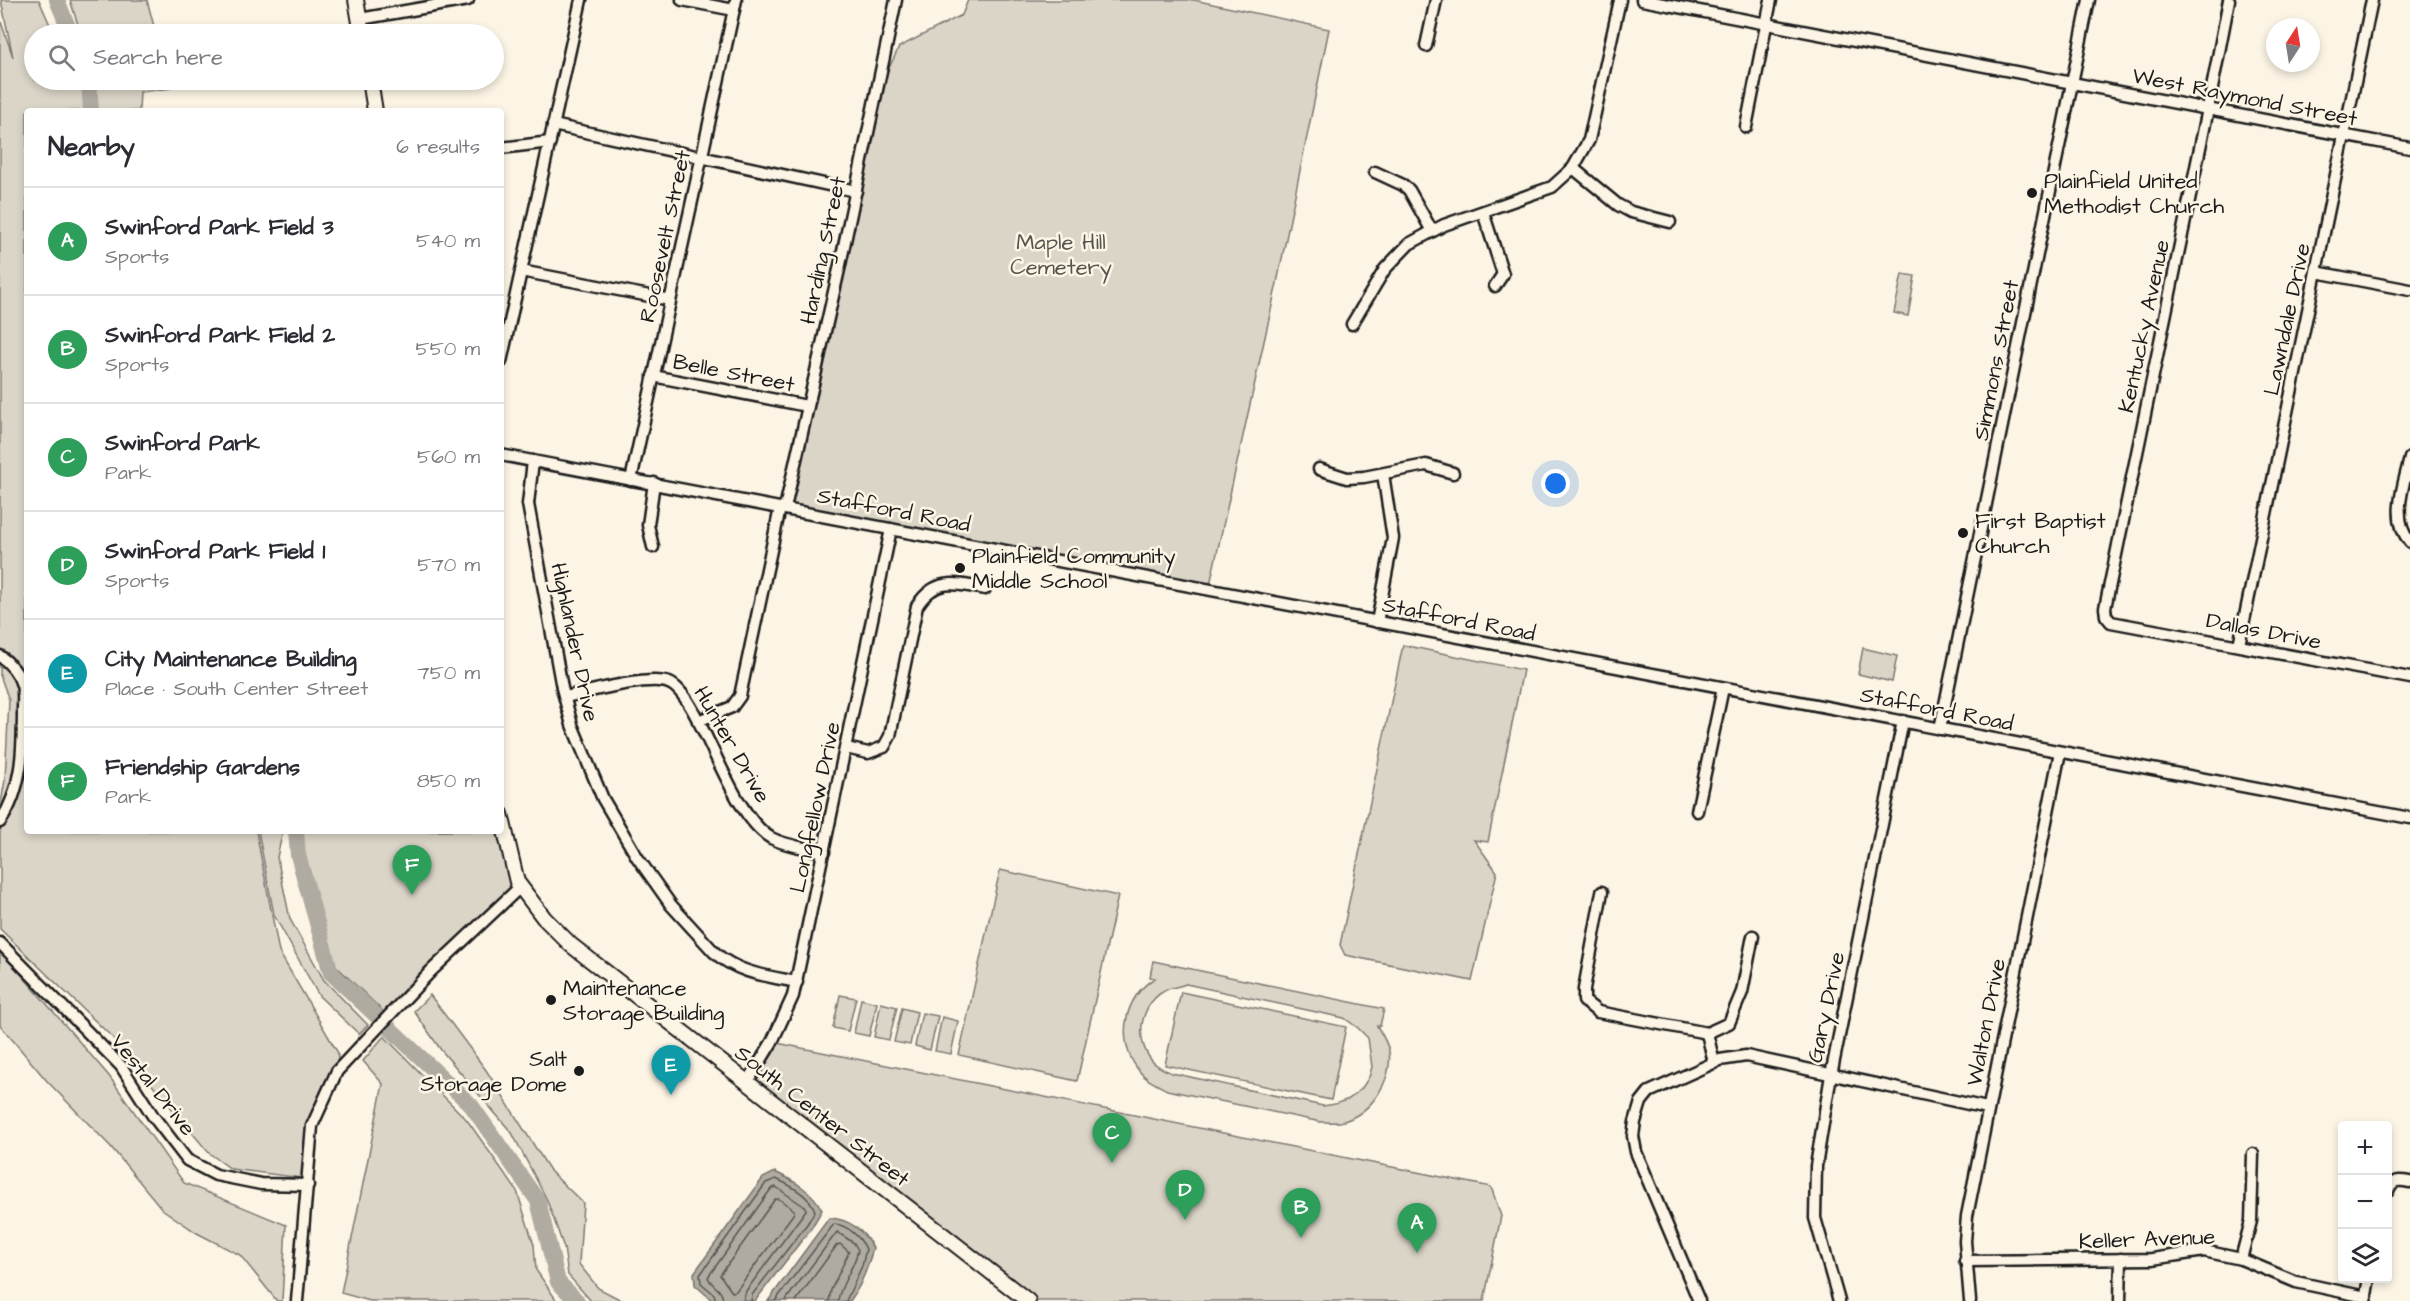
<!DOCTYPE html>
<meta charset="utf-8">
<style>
body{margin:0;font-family:"Architects Daughter",sans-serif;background:#f2f2f3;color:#2b2b33}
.controls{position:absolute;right:18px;bottom:18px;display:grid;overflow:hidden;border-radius:6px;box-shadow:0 3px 9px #0003}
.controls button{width:54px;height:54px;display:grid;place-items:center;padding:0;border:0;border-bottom:2px solid #e1e1e2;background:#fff;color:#2b2b33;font:30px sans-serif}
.compass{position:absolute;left:2266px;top:18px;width:54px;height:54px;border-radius:50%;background:#fff;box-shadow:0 3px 9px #0003;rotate:12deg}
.you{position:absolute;left:1556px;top:484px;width:21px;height:21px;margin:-15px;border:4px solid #fff;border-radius:50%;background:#1a73e8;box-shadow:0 0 0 9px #1a73e833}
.badge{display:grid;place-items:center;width:39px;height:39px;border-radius:50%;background:#db2777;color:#fff;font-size:20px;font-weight:700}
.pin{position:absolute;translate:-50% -50px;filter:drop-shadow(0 2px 3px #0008)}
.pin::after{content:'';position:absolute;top:32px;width:21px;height:18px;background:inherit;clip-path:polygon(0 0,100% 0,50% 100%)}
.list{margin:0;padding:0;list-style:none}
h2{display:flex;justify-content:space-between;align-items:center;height:78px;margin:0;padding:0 24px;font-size:26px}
h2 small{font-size:20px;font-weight:400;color:#7c7c81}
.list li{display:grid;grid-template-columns:39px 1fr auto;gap:18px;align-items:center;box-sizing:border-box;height:108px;padding:0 24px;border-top:2px solid #e1e1e2}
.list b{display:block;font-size:22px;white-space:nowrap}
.list p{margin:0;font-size:20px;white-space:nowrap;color:#7c7c81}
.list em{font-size:20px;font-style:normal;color:#7c7c81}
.icon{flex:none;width:33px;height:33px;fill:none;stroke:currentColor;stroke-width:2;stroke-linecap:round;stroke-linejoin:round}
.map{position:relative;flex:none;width:2410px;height:1301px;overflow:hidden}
.search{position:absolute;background:#fff;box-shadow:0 3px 9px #0003;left:24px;top:24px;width:480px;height:66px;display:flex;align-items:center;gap:15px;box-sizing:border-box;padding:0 21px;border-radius:33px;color:#7c7c81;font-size:22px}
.panel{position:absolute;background:#fff;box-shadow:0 3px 9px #0003;left:24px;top:108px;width:480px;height:726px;border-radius:6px}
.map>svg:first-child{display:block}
.green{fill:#dbd5c8;stroke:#7c7872;stroke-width:1.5;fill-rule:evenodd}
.water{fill:#b0aba1;stroke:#75726c;stroke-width:1.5}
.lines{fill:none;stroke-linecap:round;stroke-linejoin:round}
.shore{stroke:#575551;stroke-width:1.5}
.river{stroke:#b0aba1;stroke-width:16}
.minor-casing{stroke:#1c1c1c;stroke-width:15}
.major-casing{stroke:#1c1c1c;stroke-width:18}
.minor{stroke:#fcf5e5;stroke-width:10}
.major{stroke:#fcf5e5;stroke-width:14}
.poi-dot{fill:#1c1c1c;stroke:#fcf5e5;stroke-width:2}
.labels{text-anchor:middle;stroke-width:5;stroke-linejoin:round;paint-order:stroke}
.street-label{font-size:22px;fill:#1c1c1c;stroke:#fcf5e5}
.poi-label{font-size:22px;fill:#1c1c1c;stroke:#fcf5e5;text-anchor:start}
.park-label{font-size:22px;fill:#555450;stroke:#fcf5e5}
</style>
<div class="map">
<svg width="2410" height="1301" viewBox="0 0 2410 1301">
<rect width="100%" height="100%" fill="#fcf5e5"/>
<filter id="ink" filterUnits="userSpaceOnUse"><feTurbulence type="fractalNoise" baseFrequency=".0167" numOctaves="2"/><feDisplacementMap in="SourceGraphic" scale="12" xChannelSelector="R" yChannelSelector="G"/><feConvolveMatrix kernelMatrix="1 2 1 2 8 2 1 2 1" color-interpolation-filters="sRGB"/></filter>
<g filter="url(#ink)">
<!-- green -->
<g class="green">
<polygon points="1,0 39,0 54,34 34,34 34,80 169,80 171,88 140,92 139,111 27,111 27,831 256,831 279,952 338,1053 337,1071 312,1126 302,1178 231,1169 209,1153 113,1038 0,929 0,808 5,780 9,700 0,675 0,19 13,57"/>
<polygon points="70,0 147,0 156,34 81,34"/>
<polygon points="968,0 1194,0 1329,29 1277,283 1209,589 785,508 873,102 899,47 962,15"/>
<polygon points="1902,274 1915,276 1908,316 1894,313"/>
<polygon points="1403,645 1523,670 1488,842 1474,840 1497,872 1472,981 1345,955 1340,945"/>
<polygon points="1863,648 1897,656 1892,682 1858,674"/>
<polygon points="501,783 520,887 389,1017 334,964 298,855 296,831 501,831"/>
<polygon points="258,831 283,831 277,857 290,919 324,980 368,1025 359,1034 319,996 274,915"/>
<polygon points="1000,870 1118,896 1077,1081 959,1055"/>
<polygon points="0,950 109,1076 184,1183 286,1225 282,1301 277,1301 240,1255 197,1233 162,1209 111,1147 47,1081 0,1025"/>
<path d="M1153 961 1384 1009 1380 1026H1377C1382 1034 1387 1042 1389 1051 1393 1080 1372 1112 1344 1121 1337 1123 1328 1122 1321 1122L1167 1090C1156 1084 1144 1079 1137 1068 1116 1040 1124 996 1155 978L1150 977ZM1186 984 1344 1018 1358 1028 1368 1038 1372 1067 1369 1077 1362 1088 1349 1099 1335 1104 1323 1106 1172 1073C1165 1070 1157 1067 1152 1061 1133 1038 1141 1001 1168 989 1174 987 1181 986 1186 984Z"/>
<polygon points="1181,992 1346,1027 1331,1100 1165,1065"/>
<polygon points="430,995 486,1070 551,1172 583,1203 579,1264 598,1288 623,1301 591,1301 568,1275 564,1248 547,1200 512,1133 441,1050 414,1011"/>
<polygon points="840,995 856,998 848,1031 833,1028"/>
<polygon points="861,999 877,1003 869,1036 854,1033"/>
<polygon points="881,1003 897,1007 889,1040 874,1037"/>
<polygon points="902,1008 917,1012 910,1045 894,1042"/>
<polygon points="922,1013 938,1016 930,1050 915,1046"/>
<polygon points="942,1017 958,1021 951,1054 935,1051"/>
<polygon points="384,1036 467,1120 517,1191 534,1245 536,1270 557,1301 370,1301 341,1293 383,1084 363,1061"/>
<polygon points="772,1042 1491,1187 1501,1216 1484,1301 1027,1301 747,1083"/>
</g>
<!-- water -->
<g class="water">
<path d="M775 1172C794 1181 813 1191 822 1210L812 1227 755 1301H713L695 1285 694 1273 763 1178Z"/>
<path d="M829 1218C850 1219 863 1230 873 1248 868 1267 862 1285 850 1301H768Z"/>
</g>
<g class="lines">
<!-- shore -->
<g class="shore">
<polygon points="775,1199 779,1199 794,1210 794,1213 736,1291 732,1292 720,1275"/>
<path d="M716 1301 714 1294 701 1283 700 1275 766 1183 776 1179C790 1185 810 1196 815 1211L807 1224 752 1295 751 1301"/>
<path d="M723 1301C723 1288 711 1287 708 1277L771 1189 776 1187 805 1207 806 1210 746 1291 743 1301"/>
<path d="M775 1301 834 1224C848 1225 860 1237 866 1249L862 1266 846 1301"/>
<path d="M785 1301 837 1232 854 1243 858 1250C855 1267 839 1286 838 1301"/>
<polyline points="796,1301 837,1245 840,1244 849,1252 831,1290 829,1301"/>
</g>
<!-- river -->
<g class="river">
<polyline points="57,0 71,34"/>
<polyline points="89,80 91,111"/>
<polyline points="296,831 298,855 331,973 471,1105 538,1201 558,1282 577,1301"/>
</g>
<defs>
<g id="minor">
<polyline points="682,0 734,10"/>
<polyline points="1642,0 2410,148"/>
<polyline points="2229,0 2208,109 2105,608 2106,616 2111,622 2410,678"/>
<polyline points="360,19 468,0"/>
<polyline points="1426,46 1436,0"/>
<polyline points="553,125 856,191"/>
<polyline points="1746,127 1771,0"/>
<polyline points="501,148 550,142"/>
<polyline points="1573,168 1618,205 1631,212 1670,222"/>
<polyline points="1375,172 1403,185 1409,190 1432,231"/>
<polyline points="1483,212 1503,274 1495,286"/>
<polyline points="521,271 670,300"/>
<polyline points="2316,272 2410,290"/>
<polyline points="1352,324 1385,269 1409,244 1444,225 1552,187 1573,168 1589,140 1620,0"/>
<polyline points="501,362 581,0"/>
<polyline points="653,376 807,406"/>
<polyline points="501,455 2410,818"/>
<path d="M2410 458C2404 484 2390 519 2410 542"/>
<path d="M533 461 528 504 562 688 572 725 603 799 637 857 671 905 714 952C737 973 766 976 797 982"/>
<polyline points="1319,469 1347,478 1364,477 1426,465 1453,473"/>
<polyline points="631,480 736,0"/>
<polyline points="785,508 840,265 896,0"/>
<polyline points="653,547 648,525 654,483"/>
<polyline points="1377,622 1393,538 1383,474"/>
<polyline points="2239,645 2372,0"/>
<path d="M0 656C10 663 19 674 22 685 24 692 23 702 23 709 23 747 23 789 0 822"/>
<path d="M565 697C588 692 649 675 669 683 700 695 727 812 771 838 786 846 807 848 824 852"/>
<polyline points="698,721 732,707 740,696 780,508"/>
<polyline points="1940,729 2089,0"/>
<path d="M846 748 868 753 884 747 890 736 917 606C935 577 956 583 985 589"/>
<polyline points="1697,811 1723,688"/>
<polyline points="1602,892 1584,989 1584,1001 1598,1012 1707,1033 1729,1023 1742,992 1753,936"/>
<polyline points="0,943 121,1066 153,1116 187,1160 216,1175 261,1184 308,1185"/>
<polyline points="1707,1033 1714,1063"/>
<polyline points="747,1083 772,1042 793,996 891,529"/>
<path d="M2388 1191C2392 1179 2399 1180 2410 1182"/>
<polyline points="2241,1259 2251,1221 2253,1154"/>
<polyline points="1965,1261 2152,1259 2204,1251 2241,1259 2296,1282 2366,1297"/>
<polyline points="297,1301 312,1126 337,1071 431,971 520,887"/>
<polyline points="1699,1301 1636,1152 1633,1136 1635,1122 1641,1102 1649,1092 1720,1060 1746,1056 1987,1108"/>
<polyline points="1839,1301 1815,1218 1816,1166 1831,1075 1903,721"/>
<polyline points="1970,1301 1965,1241 1967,1216 2060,752"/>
<polyline points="2120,1301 2121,1259"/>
<polyline points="2365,1301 2369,1278"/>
</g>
<g id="major">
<polyline points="356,0 362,34"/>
<polyline points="370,80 375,111"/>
<polyline points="501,814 517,882 544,918 571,945 1028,1301"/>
</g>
</defs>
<!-- minor casing -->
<use href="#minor" class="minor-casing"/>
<!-- major casing -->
<use href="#major" class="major-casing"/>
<!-- minor -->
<use href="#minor" class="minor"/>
<!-- major -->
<use href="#major" class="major"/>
</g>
</g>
<!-- markers -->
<g class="poi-dot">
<circle cx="2032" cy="193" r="6"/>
<circle cx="1963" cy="533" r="6"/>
<circle cx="960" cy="568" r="6"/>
<circle cx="551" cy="1000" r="6"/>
<circle cx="579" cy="1071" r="6"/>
</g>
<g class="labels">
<!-- street labels -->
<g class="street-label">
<text transform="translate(2245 96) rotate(11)" y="8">West Raymond Street</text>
<text transform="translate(664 236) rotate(-78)" y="8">Roosevelt Street</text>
<text transform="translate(822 250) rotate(-78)" y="8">Harding Street</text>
<text transform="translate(2286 319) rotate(-78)" y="8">Lawndale Drive</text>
<text transform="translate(2143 326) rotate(-78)" y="8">Kentucky Avenue</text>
<text transform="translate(1995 360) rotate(-79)" y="8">Simmons Street</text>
<text transform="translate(734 372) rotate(11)" y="8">Belle Street</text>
<text transform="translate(894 509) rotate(11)" y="8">Stafford Road</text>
<text transform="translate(1459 618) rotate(11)" y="8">Stafford Road</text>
<text transform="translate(2264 630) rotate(11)" y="8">Dallas Drive</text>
<text transform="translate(576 642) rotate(78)" y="8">Highlander Drive</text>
<text transform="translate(1937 708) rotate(11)" y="8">Stafford Road</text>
<text transform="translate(733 744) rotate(60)" y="8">Hunter Drive</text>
<text transform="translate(814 807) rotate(-78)" y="8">Longfellow Drive</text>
<text transform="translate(1825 1007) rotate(-78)" y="8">Gary Drive</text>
<text transform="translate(1985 1022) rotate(-79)" y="8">Walton Drive</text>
<text transform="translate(154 1084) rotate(52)" y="8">Vestal Drive</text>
<text transform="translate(823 1115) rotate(38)" y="8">South Center Street</text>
<text transform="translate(2147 1238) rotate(-2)" y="8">Keller Avenue</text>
</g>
<!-- poi labels -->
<g class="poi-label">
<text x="2044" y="188">Plainfield United<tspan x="2044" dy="25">Methodist Church</tspan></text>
<text x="1975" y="528">First Baptist<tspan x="1975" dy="25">Church</tspan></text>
<text x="972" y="563">Plainfield Community<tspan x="972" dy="25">Middle School</tspan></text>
<text x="563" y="995">Maintenance<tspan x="563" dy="25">Storage Building</tspan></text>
<text x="567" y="1066" text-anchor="end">Salt<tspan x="567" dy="25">Storage Dome</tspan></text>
</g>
<!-- park labels -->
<g class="park-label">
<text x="1061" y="249">Maple Hill<tspan x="1061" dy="25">Cemetery</tspan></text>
</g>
</g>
</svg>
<div class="controls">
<button>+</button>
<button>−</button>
<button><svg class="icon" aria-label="layers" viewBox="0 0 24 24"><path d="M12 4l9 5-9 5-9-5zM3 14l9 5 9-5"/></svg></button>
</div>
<svg class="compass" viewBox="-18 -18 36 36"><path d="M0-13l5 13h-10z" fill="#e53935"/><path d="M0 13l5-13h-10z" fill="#7c7c81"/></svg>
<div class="you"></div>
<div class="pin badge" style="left:1417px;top:1253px;background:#2e9e5b">A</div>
<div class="pin badge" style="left:1301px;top:1238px;background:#2e9e5b">B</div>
<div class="pin badge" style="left:1112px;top:1163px;background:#2e9e5b">C</div>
<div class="pin badge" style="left:1185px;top:1220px;background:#2e9e5b">D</div>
<div class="pin badge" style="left:671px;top:1095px;background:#0f9aa8">E</div>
<div class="pin badge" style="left:412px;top:895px;background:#2e9e5b">F</div>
<div class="search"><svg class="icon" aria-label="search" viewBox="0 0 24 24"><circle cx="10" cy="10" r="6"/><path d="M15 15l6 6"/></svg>Search here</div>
<section class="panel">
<h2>Nearby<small>6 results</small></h2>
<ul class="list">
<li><span class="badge" style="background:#2e9e5b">A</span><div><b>Swinford Park Field 3</b><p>Sports</p></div><em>540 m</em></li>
<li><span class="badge" style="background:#2e9e5b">B</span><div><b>Swinford Park Field 2</b><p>Sports</p></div><em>550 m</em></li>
<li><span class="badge" style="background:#2e9e5b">C</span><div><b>Swinford Park</b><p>Park</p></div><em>560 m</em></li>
<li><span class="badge" style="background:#2e9e5b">D</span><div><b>Swinford Park Field 1</b><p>Sports</p></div><em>570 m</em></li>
<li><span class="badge" style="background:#0f9aa8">E</span><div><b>City Maintenance Building</b><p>Place · South Center Street</p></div><em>750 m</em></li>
<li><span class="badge" style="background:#2e9e5b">F</span><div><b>Friendship Gardens</b><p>Park</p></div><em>850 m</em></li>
</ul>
</section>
</div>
